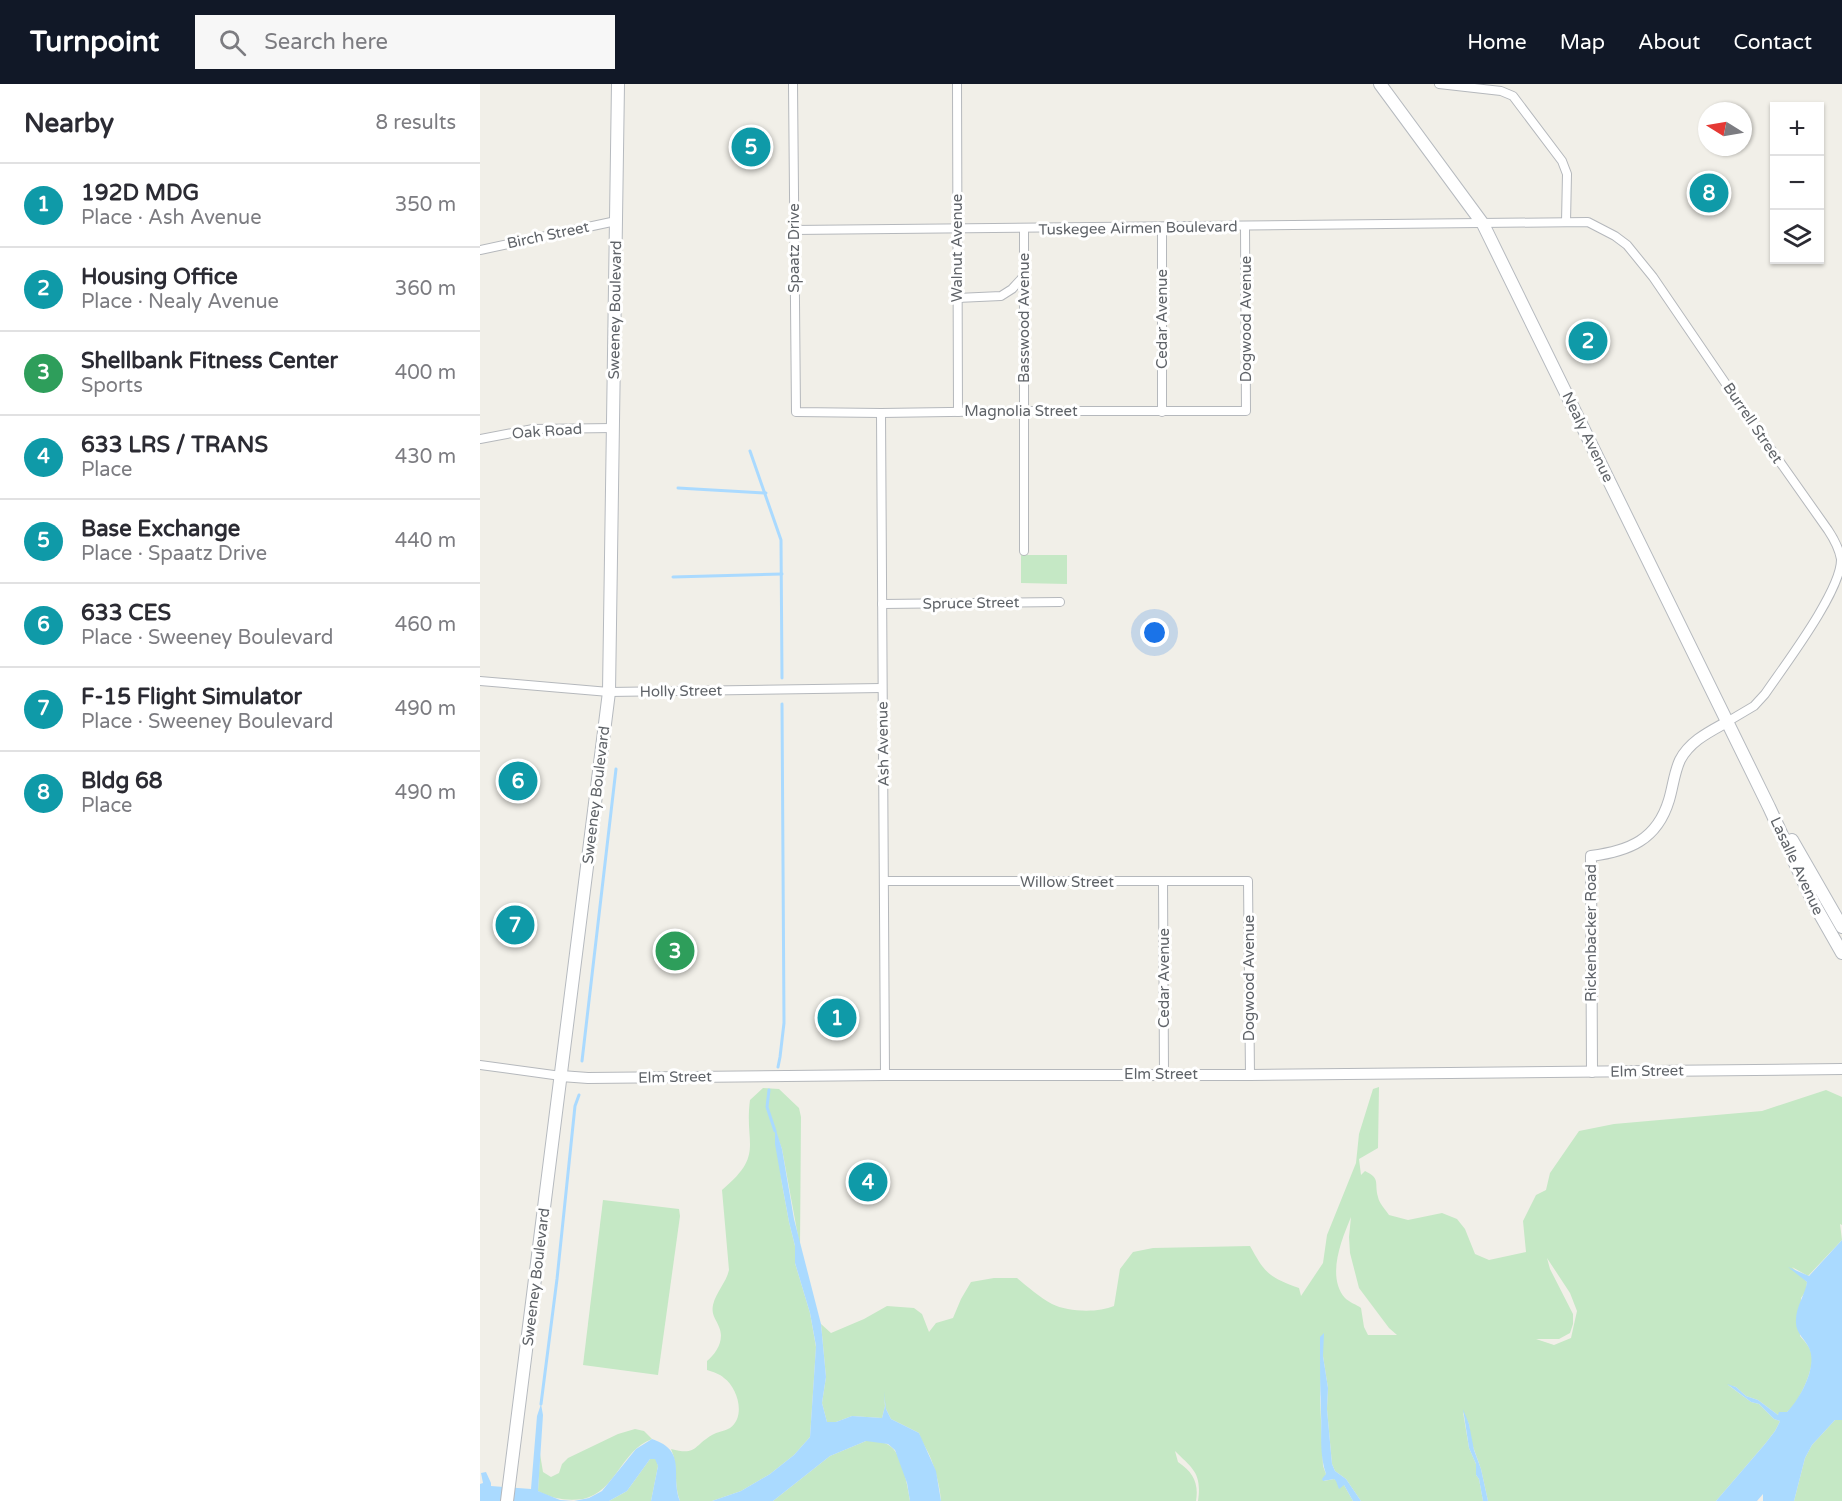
<!DOCTYPE html>
<meta charset="utf-8">
<style>
body{margin:0;font-family:"Varela Round",sans-serif;background:#f7f7f7;color:#2b2b33}
.controls{position:absolute;right:18px;top:18px;display:grid;overflow:hidden;border-radius:0px;box-shadow:0 2px 4px #0004}
.controls button{width:54px;height:54px;display:grid;place-items:center;padding:0;border:0;border-bottom:2px solid #e1e1e2;background:#fff;color:#2b2b33;font:30px sans-serif}
.compass{position:absolute;left:1218px;top:18px;width:54px;height:54px;border-radius:50%;background:#fff;box-shadow:0 2px 4px #0004;rotate:281deg}
.you{position:absolute;left:675px;top:549px;width:21px;height:21px;margin:-15px;border:4px solid #fff;border-radius:50%;background:#1a73e8;box-shadow:0 0 0 9px #1a73e833}
.badge{display:grid;place-items:center;width:39px;height:39px;border-radius:50%;background:#111827;color:#fff;font-size:20px;font-weight:700}
.pin{position:absolute;translate:-50% -50%;border:3px solid #fff;box-shadow:0 2px 6px #0006}
.list{margin:0;padding:0;list-style:none}
h2{display:flex;justify-content:space-between;align-items:center;height:78px;margin:0;padding:0 24px;font-size:26px}
h2 small{font-size:20px;font-weight:400;color:#7c7c81}
.list li{display:grid;grid-template-columns:39px 1fr auto;gap:18px;align-items:center;box-sizing:border-box;height:84px;padding:0 24px;border-top:2px solid #e1e1e2}
.list b{display:block;font-size:22px;white-space:nowrap}
.list p{margin:0;font-size:20px;white-space:nowrap;color:#7c7c81}
.list em{font-size:20px;font-style:normal;color:#7c7c81}
.icon{flex:none;width:33px;height:33px;fill:none;stroke:currentColor;stroke-width:2;stroke-linecap:round;stroke-linejoin:round}
.map{position:relative;flex:none;width:1362px;height:1417px;overflow:hidden}
header{display:flex;align-items:center;gap:36px;box-sizing:border-box;height:84px;padding:0 30px;background:#111827;color:#fff}
header strong{font-size:28px}
nav{display:flex;gap:33px;margin-inline-start:auto;font-size:21px}
.search{width:420px;height:54px;background:#f7f7f7;display:flex;align-items:center;gap:15px;box-sizing:border-box;padding:0 21px;border-radius:0px;color:#7c7c81;font-size:22px}
main{display:flex}
aside{flex:1;background:#fff}
.map>svg:first-child{display:block}
.green{fill:#c5e8c5;fill-rule:evenodd}
.water{fill:#aadaff}
.lines{fill:none;stroke-linecap:round;stroke-linejoin:round}
.stream{stroke:#aadaff;stroke-width:3}
.minor-casing{stroke:#b5b8bc;stroke-width:10}
.tertiary-casing{stroke:#b5b8bc;stroke-width:12}
.secondary-casing{stroke:#b6babf;stroke-width:14}
.minor{stroke:#fff;stroke-width:8}
.tertiary{stroke:#fff;stroke-width:10}
.secondary{stroke:#fff;stroke-width:12}
.labels{text-anchor:middle;stroke-width:6;stroke-linejoin:round;paint-order:stroke}
.street-label{font-size:15px;fill:#5f6368;stroke:#fff}
</style>
<header>
<strong>Turnpoint</strong>
<div class="search"><svg class="icon" aria-label="search" viewBox="0 0 24 24"><circle cx="10" cy="10" r="6"/><path d="M15 15l6 6"/></svg>Search here</div>
<nav><a>Home</a><a>Map</a><a>About</a><a>Contact</a></nav>
</header>
<main>
<aside>
<h2>Nearby<small>8 results</small></h2>
<ul class="list">
<li><span class="badge" style="background:#0f9aa8">1</span><div><b>192D MDG</b><p>Place · Ash Avenue</p></div><em>350 m</em></li>
<li><span class="badge" style="background:#0f9aa8">2</span><div><b>Housing Office</b><p>Place · Nealy Avenue</p></div><em>360 m</em></li>
<li><span class="badge" style="background:#2e9e5b">3</span><div><b>Shellbank Fitness Center</b><p>Sports</p></div><em>400 m</em></li>
<li><span class="badge" style="background:#0f9aa8">4</span><div><b>633 LRS / TRANS</b><p>Place</p></div><em>430 m</em></li>
<li><span class="badge" style="background:#0f9aa8">5</span><div><b>Base Exchange</b><p>Place · Spaatz Drive</p></div><em>440 m</em></li>
<li><span class="badge" style="background:#0f9aa8">6</span><div><b>633 CES</b><p>Place · Sweeney Boulevard</p></div><em>460 m</em></li>
<li><span class="badge" style="background:#0f9aa8">7</span><div><b>F-15 Flight Simulator</b><p>Place · Sweeney Boulevard</p></div><em>490 m</em></li>
<li><span class="badge" style="background:#0f9aa8">8</span><div><b>Bldg 68</b><p>Place</p></div><em>490 m</em></li>
</ul>
</aside>
<div class="map">
<svg width="1362" height="1417" viewBox="0 0 1362 1417">
<rect width="100%" height="100%" fill="#f1efe8"/>
<!-- green -->
<g class="green">
<polygon points="541,471 587,471 587,500 541,499"/>
<path d="M899 1003 898 1064 879 1075 881 1091 885 1087C901 1095 894 1098 898 1113 899 1119 905 1125 909 1131L928 1136 962 1129 977 1135 985 1145 995 1170 1009 1176 1046 1168 1043 1137 1056 1111 1066 1106 1070 1089 1099 1047 1134 1040 1282 1027 1346 1006 1362 1013V1141L1360 1140 1362 1156 1328 1192 1312 1183 1327 1198 1326 1207 1321 1214 1320 1252C1325 1258 1331 1264 1332 1272 1334 1285 1318 1321 1307 1328 1304 1329 1301 1330 1298 1331L1278 1316 1266 1312 1256 1303 1248 1301 1271 1318 1279 1320 1294 1335 1300 1337 1295 1347 1285 1360 1236 1417H1008L1001 1385 991 1357 989 1340 983 1328 989 1364 996 1380V1391L999 1395 1003 1417H881L866 1395 855 1387 852 1380 847 1325 848 1304 843 1272V1250L840 1313 843 1382 846 1390 844 1397 854 1395 864 1401 873 1417H718C722 1389 713 1385 695 1367L698 1378C713 1388 719 1399 716 1417H461C460 1403 456 1388 451 1375 448 1366 441 1358 439 1349L411 1335 406 1325 404 1312 405 1322 402 1334 372 1332 356 1338H347L342 1319 346 1293 341 1240 351 1249 384 1235 407 1222 434 1224 442 1230 449 1248 456 1239 473 1234 481 1215 491 1198 514 1194H537C548 1203 559 1213 572 1220 588 1228 618 1229 634 1222L640 1185 653 1168 673 1164 770 1162C785 1189 788 1193 819 1204L821 1212 843 1179 847 1151 876 1079 879 1050 893 1005ZM871 1133 869 1153 870 1169 879 1204 909 1244 917 1251H888L884 1243 881 1224C877 1221 869 1218 865 1214 846 1192 862 1155 871 1133ZM1067 1174 1090 1209 1097 1227 1091 1254 1074 1261 1056 1255H1079L1090 1249 1093 1240V1230L1070 1185Z"/>
<path d="M283 1004 299 1005 319 1024 321 1033 320 1163 302 1065 295 1046 302 1100 309 1138 315 1162V1179L330 1229 336 1263 330 1353 314 1371 290 1390 261 1407 232 1417H200C193 1400 199 1382 191 1365 217 1372 213 1362 232 1351 237 1348 245 1347 250 1344 266 1333 258 1304 244 1294 240 1290 233 1288 227 1286V1277C236 1270 245 1256 239 1243 236 1235 231 1231 233 1221 236 1208 246 1199 249 1186L242 1106C285 1070 264 1061 270 1016Z"/>
<polygon points="123,1116 199,1125 200,1132 178,1291 103,1281"/>
<polygon points="1355,1336 1362,1336 1362,1417 1314,1417 1325,1374 1332,1361"/>
<path d="M155 1345 164 1347 172 1355C141 1366 136 1408 103 1415 87 1417 73 1415 58 1407L60 1370 63 1388 71 1393 79 1389 82 1380 88 1374 138 1350Z"/>
<path d="M386 1357C394 1357 403 1357 410 1362 422 1370 428 1403 430 1417H293L350 1372Z"/>
<polygon points="170,1375 176,1375 178,1382 171,1417 129,1417 147,1407"/>
</g>
<!-- water -->
<g class="water">
<polygon points="295,1043 302,1065 314,1135 341,1240 346,1293 342,1319 347,1338 356,1338 372,1332 402,1334 405,1322 404,1307 406,1325 411,1335 439,1349 456,1387 461,1417 430,1417 427,1399 415,1366 408,1360 386,1357 350,1372 293,1417 232,1417 261,1407 290,1390 314,1371 330,1353 336,1262 330,1229 315,1179 315,1162 309,1138 302,1100 295,1060"/>
<path d="M1362 1156V1336H1355L1332 1361 1325 1374 1314 1417H1283V1410L1277 1417H1236L1285 1360 1295 1347 1300 1337 1294 1335 1279 1320 1271 1318 1247 1300 1256 1303 1266 1312 1278 1316 1298 1331 1299 1328H1307C1320 1315 1338 1282 1329 1264 1325 1255 1316 1249 1316 1239 1315 1223 1325 1212 1327 1198L1308 1183 1329 1192Z"/>
<path d="M844 1249 843 1272 848 1304 847 1325 852 1380 855 1387 866 1395 881 1417H873L864 1401 859 1405 856 1397 854 1395 843 1397 842 1395 846 1390C839 1370 842 1349 841 1329 840 1303 840 1278 840 1253Z"/>
<polygon points="61,1320 63,1331 58,1407 80,1416 93,1417 0,1417 0,1400 3,1399 1,1389 6,1388 11,1399 11,1402 51,1405 57,1332"/>
<polygon points="983,1325 989,1340 994,1366 1001,1385 1008,1417 1003,1417 999,1395 996,1391 996,1380 989,1364"/>
<path d="M172 1355C208 1367 190 1391 200 1417H171L178 1382 175 1375H170L147 1407 129 1417H94L109 1414 122 1407 156 1365Z"/>
</g>
<g class="lines">
<!-- stream -->
<g class="stream">
<polyline points="270,367 301,456 302,594"/>
<polyline points="198,404 286,409"/>
<polyline points="193,493 302,490"/>
<polyline points="102,977 136,685"/>
<polyline points="298,983 300,973 304,939 302,620"/>
<polyline points="289,1006 287,1023 295,1047"/>
<polyline points="61,1320 77,1195 95,1022 99,1011"/>
</g>
<defs>
<g id="minor">
<polyline points="313,0 316,328 401,329 544,327 766,327 765,143"/>
<polyline points="477,0 478,328"/>
<polyline points="959,0 1021,7 1033,12 1082,77 1087,90 1086,138"/>
<polyline points="682,143 682,328"/>
<polyline points="544,145 544,467"/>
<path d="M313 146 1108 138 1135 152 1147 161 1173 193 1276 344 1348 446C1354 455 1359 464 1361 475 1362 506 1304 582 1285 610L1274 622 1247 638"/>
<polyline points="0,166 136,137"/>
<polyline points="477,214 521,212 532,205 544,192"/>
<polyline points="401,329 405,991"/>
<polyline points="0,355 53,345 133,344"/>
<polyline points="402,520 580,518"/>
<polyline points="0,597 129,608 402,604"/>
<polyline points="405,797 768,797 770,991"/>
<polyline points="683,797 684,990"/>
<polyline points="0,981 81,992"/>
</g>
<g id="tertiary">
<path d="M1112 988 1111 772C1149 767 1177 756 1189 716 1193 703 1194 689 1200 676 1210 657 1229 648 1247 638"/>
<polyline points="81,992 108,994 405,991 770,991 1362,985"/>
</g>
<g id="secondary">
<polyline points="900,0 1003,140 1289,723 1333,818 1362,869"/>
<polyline points="1312,756 1362,843"/>
<polyline points="27,1417 129,608 138,0"/>
</g>
</defs>
<!-- minor casing -->
<use href="#minor" class="minor-casing"/>
<!-- tertiary casing -->
<use href="#tertiary" class="tertiary-casing"/>
<!-- secondary casing -->
<use href="#secondary" class="secondary-casing"/>
<!-- minor -->
<use href="#minor" class="minor"/>
<!-- tertiary -->
<use href="#tertiary" class="tertiary"/>
<!-- secondary -->
<use href="#secondary" class="secondary"/>
</g>
<g class="labels">
<!-- street labels -->
<g class="street-label">
<text transform="translate(658 144) rotate(-1)" y="5">Tuskegee Airmen Boulevard</text>
<text transform="translate(68 151) rotate(-12)" y="5">Birch Street</text>
<text transform="translate(314 164) rotate(-90)" y="5">Spaatz Drive</text>
<text transform="translate(477 164) rotate(-90)" y="5">Walnut Avenue</text>
<text transform="translate(135 226) rotate(-89)" y="5">Sweeney Boulevard</text>
<text transform="translate(544 234) rotate(-90)" y="5">Basswood Avenue</text>
<text transform="translate(682 235) rotate(-90)" y="5">Cedar Avenue</text>
<text transform="translate(766 235) rotate(-90)" y="5">Dogwood Avenue</text>
<text x="541" y="332">Magnolia Street</text>
<text transform="translate(1273 339) rotate(56)" y="5">Burrell Street</text>
<text transform="translate(67 347) rotate(-4)" y="5">Oak Road</text>
<text transform="translate(1108 353) rotate(64)" y="5">Nealy Avenue</text>
<text transform="translate(491 519) rotate(-1)" y="5">Spruce Street</text>
<text transform="translate(201 607) rotate(-1)" y="5">Holly Street</text>
<text transform="translate(403 660) rotate(-91)" y="5">Ash Avenue</text>
<text transform="translate(116 711) rotate(-83)" y="5">Sweeney Boulevard</text>
<text transform="translate(1317 782) rotate(65)" y="5">Lasalle Avenue</text>
<text x="587" y="803">Willow Street</text>
<text transform="translate(1111 849) rotate(-90)" y="5">Rickenbacker Road</text>
<text transform="translate(684 894) rotate(-90)" y="5">Cedar Avenue</text>
<text transform="translate(769 894) rotate(-90)" y="5">Dogwood Avenue</text>
<text transform="translate(1167 987) rotate(-1)" y="5">Elm Street</text>
<text x="681" y="995">Elm Street</text>
<text transform="translate(195 993) rotate(-1)" y="5">Elm Street</text>
<text transform="translate(56 1193) rotate(-83)" y="5">Sweeney Boulevard</text>
</g>
</g>
</svg>
<div class="controls">
<button>+</button>
<button>−</button>
<button><svg class="icon" aria-label="layers" viewBox="0 0 24 24"><path d="M12 4l9 5-9 5-9-5zM3 14l9 5 9-5"/></svg></button>
</div>
<svg class="compass" viewBox="-18 -18 36 36"><path d="M0-13l5 13h-10z" fill="#e53935"/><path d="M0 13l5-13h-10z" fill="#7c7c81"/></svg>
<div class="you"></div>
<div class="pin badge" style="left:357px;top:934px;background:#0f9aa8">1</div>
<div class="pin badge" style="left:1108px;top:257px;background:#0f9aa8">2</div>
<div class="pin badge" style="left:195px;top:867px;background:#2e9e5b">3</div>
<div class="pin badge" style="left:388px;top:1098px;background:#0f9aa8">4</div>
<div class="pin badge" style="left:271px;top:63px;background:#0f9aa8">5</div>
<div class="pin badge" style="left:38px;top:697px;background:#0f9aa8">6</div>
<div class="pin badge" style="left:35px;top:841px;background:#0f9aa8">7</div>
<div class="pin badge" style="left:1229px;top:109px;background:#0f9aa8">8</div>
</div>
</main>
